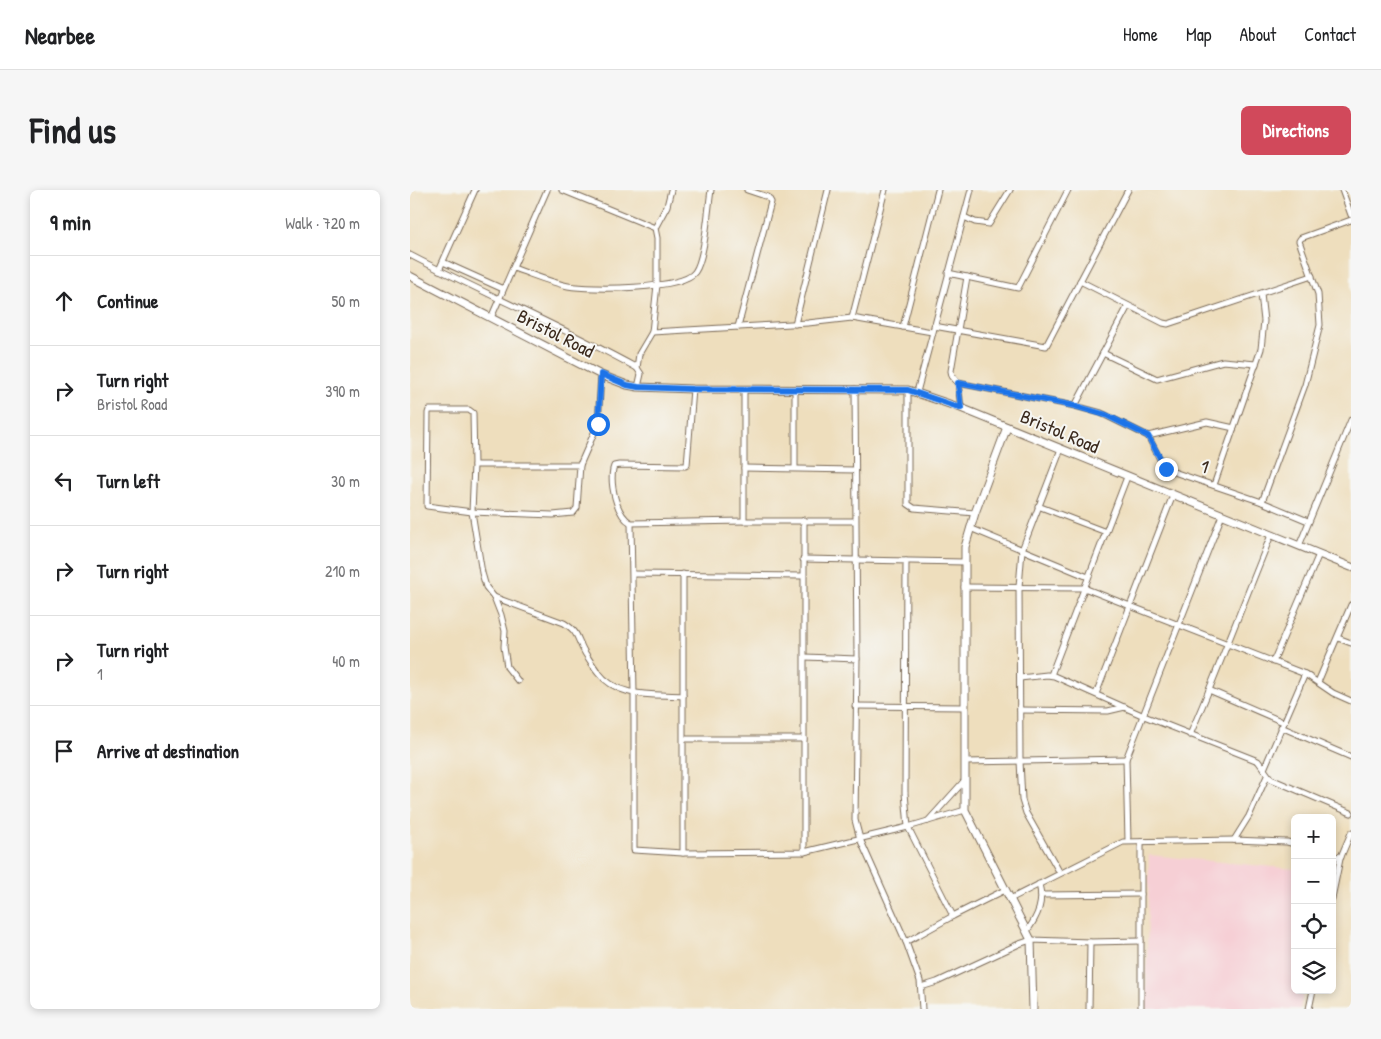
<!DOCTYPE html>
<meta charset="utf-8">
<style>
body{margin:0;font-family:"Patrick Hand",sans-serif;background:#f6f6f6;color:#202124}
.controls{position:absolute;right:15px;bottom:15px;display:grid;overflow:hidden;border-radius:8px;box-shadow:0 2px 8px #0003}
.controls button{width:45px;height:45px;display:grid;place-items:center;padding:0;border:0;border-bottom:1px solid #e0e0e0;background:#fff;color:#202124;font:25px sans-serif}
.stop{position:absolute;width:15px;height:15px;margin:-11px;border:4px solid #1a73e8;border-radius:50%;background:#fff}
.stop.end{background:#1a73e8;border-color:#fff;box-shadow:0 1px 5px #0008}
.list{margin:0;padding:0;list-style:none}
h2{display:flex;justify-content:space-between;align-items:center;height:65px;margin:0;padding:0 20px;font-size:21px}
h2 small{font-size:16px;font-weight:400;color:#757577}
.list li{display:grid;grid-template-columns:32px 1fr auto;gap:15px;align-items:center;box-sizing:border-box;height:90px;padding:0 20px;border-top:1px solid #e0e0e0}
.list b{display:block;font-size:19px;white-space:nowrap}
.list p{margin:0;font-size:16px;white-space:nowrap;color:#757577}
.list em{font-size:16px;font-style:normal;color:#757577}
.icon{flex:none;width:28px;height:28px;fill:none;stroke:currentColor;stroke-width:2;stroke-linecap:round;stroke-linejoin:round}
.map{position:relative;flex:none;width:941px;height:819px;overflow:hidden;border-radius:8px}
header{display:flex;align-items:center;gap:30px;box-sizing:border-box;height:70px;padding:0 25px;background:#fff;border-bottom:1px solid #e0e0e0}
header strong{font-size:24px}
nav{display:flex;gap:28px;margin-inline-start:auto;font-size:18px}
.intro{display:flex;align-items:center;justify-content:space-between;box-sizing:border-box;height:120px;padding:0 30px}
h1{margin:0;font-size:35px}
.button{padding:12px 22px;border-radius:8px;background:#d1495b;color:#fff;font-size:18px;font-weight:700}
main{display:flex;gap:30px;padding:0 30px}
aside{flex:1;background:#fff;border-radius:8px;box-shadow:0 2px 8px #0003}
.map>svg:first-child{display:block}
.built{fill:#f6cfd5}
.lines{fill:none;stroke-linecap:round;stroke-linejoin:round}
.street-casing{stroke:#7a6956;stroke-width:7}
.secondary-casing{stroke:#7a6956;stroke-width:9}
.street{stroke:#fff;stroke-width:5}
.secondary{stroke:#fff;stroke-width:7}
.route{stroke:#1a73e8;stroke-width:6}
.labels{text-anchor:middle;stroke-width:4;stroke-linejoin:round;paint-order:stroke}
.street-label{font-size:19px;fill:#3b2a1e;stroke:#f6f6f2}
</style>
<header>
<strong>Nearbee</strong>
<nav><a>Home</a><a>Map</a><a>About</a><a>Contact</a></nav>
</header>
<div class="intro"><h1>Find us</h1><a class="button">Directions</a></div>
<main>
<aside>
<h2>9 min<small>Walk · 720 m</small></h2>
<ul class="list">
<li><svg class="icon" aria-label="ahead" viewBox="0 0 24 24"><path d="M12 20V5M6 11l6-6 6 6"/></svg><div><b>Continue</b></div><em>50 m</em></li>
<li><svg class="icon" aria-label="right" viewBox="0 0 24 24"><path d="M7 20v-9h11M14 6l5 5-5 5"/></svg><div><b>Turn right</b><p>Bristol Road</p></div><em>390 m</em></li>
<li><svg class="icon" aria-label="left" viewBox="0 0 24 24"><path d="M17 20v-9H6M10 6l-5 5 5 5"/></svg><div><b>Turn left</b></div><em>30 m</em></li>
<li><svg class="icon" aria-label="right" viewBox="0 0 24 24"><path d="M7 20v-9h11M14 6l5 5-5 5"/></svg><div><b>Turn right</b></div><em>210 m</em></li>
<li><svg class="icon" aria-label="right" viewBox="0 0 24 24"><path d="M7 20v-9h11M14 6l5 5-5 5"/></svg><div><b>Turn right</b><p>1</p></div><em>40 m</em></li>
<li><svg class="icon" aria-label="arrive" viewBox="0 0 24 24"><path d="M6 21V4h12l-3 4 3 4H6"/></svg><div><b>Arrive at destination</b></div></li>
</ul>
</aside>
<div class="map">
<svg width="941" height="819" viewBox="0 0 941 819">
<rect width="100%" height="100%" fill="#f6f6f2"/>
<filter id="ink" filterUnits="userSpaceOnUse"><feTurbulence type="fractalNoise" baseFrequency=".02" numOctaves="2"/><feDisplacementMap in="SourceGraphic" scale="10" xChannelSelector="R" yChannelSelector="G"/><feConvolveMatrix kernelMatrix="1 2 1 2 8 2 1 2 1" color-interpolation-filters="sRGB"/></filter>
<filter id="wash" filterUnits="userSpaceOnUse"><feTurbulence type="fractalNoise" baseFrequency=".0096" numOctaves="4" result="noise"/><feDisplacementMap in="SourceGraphic" scale="20" xChannelSelector="R" yChannelSelector="G"/><feGaussianBlur stdDeviation="1.12" result="paint"/><feColorMatrix in="noise" values="0 0 0 0 0 0 0 0 0 0 0 0 0 0 0 0 0 1.4 0 .05"/><feComposite in="paint" operator="in"/></filter>
<g filter="url(#wash)">
<rect width="100%" height="100%" fill="#eedebd"/>
<!-- built -->
<polygon class="built" points="739,665 885,679 885,800 894,800 890,819 736,819"/>
</g>
<g filter="url(#ink)">
<g class="lines">
<defs>
<g id="street">
<polyline points="152,0 245,38"/>
<polyline points="261,0 257,16 245,38 247,48 247,95 242,142 398,133 442,128 522,142"/>
<polyline points="932,0 941,25"/>
<polyline points="554,27 565,32 579,34 600,0"/>
<path d="M0 65C75 104 153 137 227 178L231 184 228 197"/>
<polyline points="33,72 93,99"/>
<path d="M103 78C121 84 139 92 158 96 179 100 272 100 285 82 295 68 298 19 301 0"/>
<polyline points="29,80 65,0"/>
<polyline points="538,83 608,98 658,0"/>
<polyline points="670,91 753,133 758,134 902,86"/>
<polyline points="81,128 137,0"/>
<polyline points="442,128 475,0"/>
<polyline points="385,134 418,0"/>
<polyline points="524,136 636,156 718,0"/>
<polyline points="328,137 361,12 358,7 337,0"/>
<polyline points="493,137 528,0"/>
<polyline points="693,163 747,189 813,171 846,174"/>
<polyline points="227,178 229,164 242,142"/>
<polyline points="548,193 665,216 691,223 738,246 797,232 824,238"/>
<path d="M283 199 277 275 275 276 209 275 204 276 203 279C200 294 206 325 221 333L334 331H445"/>
<polyline points="334,199 334,331"/>
<polyline points="385,199 385,278"/>
<polyline points="445,199 447,469 445,630 450,649 496,752 510,791 512,819"/>
<polyline points="498,200 498,314 504,318 565,323"/>
<polyline points="507,202 561,0"/>
<polyline points="665,216 718,116"/>
<polyline points="551,218 548,193 542,186 541,181 557,87"/>
<polyline points="738,246 755,279 852,312 898,331"/>
<polyline points="64,275 63,223 59,220 19,220 18,223 17,316 62,322 143,325 163,323 167,318 170,275 188,234 191,185"/>
<path d="M170 275H64L62 322 72 383 76 397 84 407 154 433C170 443 166 448 175 463 179 469 183 476 188 482 208 509 243 504 273 506"/>
<polyline points="334,278 445,280"/>
<polyline points="804,295 851,159 854,131 851,104"/>
<polyline points="852,312 895,195 910,135 908,104 889,51 891,48 941,30"/>
<polyline points="628,316 696,342"/>
<polyline points="394,330 394,662"/>
<polyline points="221,333 224,504 224,660 273,663 394,662 498,637 555,620"/>
<polyline points="560,338 678,387"/>
<polyline points="889,356 941,230"/>
<polyline points="393,369 554,372"/>
<polyline points="496,371 495,603 498,637 543,726"/>
<polyline points="223,384 393,386"/>
<polyline points="273,384 273,663"/>
<polyline points="554,397 674,398 895,484 923,503 941,511"/>
<polyline points="84,407 91,425 95,441 94,457 97,477 108,491"/>
<polyline points="928,448 941,453"/>
<polyline points="395,467 447,469"/>
<polyline points="863,472 909,364"/>
<polyline points="641,485 717,287"/>
<polyline points="610,488 637,485 644,486 734,526 848,571 861,589 941,623"/>
<polyline points="908,492 941,415"/>
<polyline points="799,500 861,345"/>
<polyline points="686,504 763,305"/>
<polyline points="445,516 555,517"/>
<polyline points="610,520 698,521 715,517"/>
<polyline points="871,537 941,567"/>
<polyline points="780,545 799,500 873,532"/>
<polyline points="274,549 394,549"/>
<polyline points="555,572 716,569"/>
<polyline points="854,579 895,484"/>
<polyline points="518,631 555,590"/>
<polyline points="824,650 839,626 857,586"/>
<polyline points="718,651 716,569 812,325"/>
<polyline points="922,666 931,667"/>
<polyline points="650,683 616,623 612,610 610,571 609,397 612,360 651,259"/>
<polyline points="631,705 731,704"/>
<polyline points="922,708 930,669 941,643"/>
<polyline points="600,709 713,652 824,650 877,652 885,654"/>
<path d="M617 741C628 726 634 712 629 694"/>
<polyline points="496,752 543,726 595,700"/>
<polyline points="511,797 527,792 609,754 621,750 680,752 731,751"/>
<polyline points="679,819 680,752"/>
<polyline points="731,819 731,652"/>
<polyline points="899,819 903,800"/>
</g>
<g id="secondary">
<polyline points="0,86 191,185 217,195 228,197 283,199 498,200 551,218 941,377"/>
<polyline points="597,237 565,323 555,357 555,620 621,750 623,819"/>
</g>
</defs>
<!-- street casing -->
<use href="#street" class="street-casing"/>
<!-- secondary casing -->
<use href="#secondary" class="secondary-casing"/>
<!-- street -->
<use href="#street" class="street"/>
<!-- secondary -->
<use href="#secondary" class="secondary"/>
</g>
</g>
<g class="lines" filter="url(#ink)">
<!-- route -->
<polyline class="route" points="188,234 191,184 217,195 228,197 283,199 498,200 551,218 548,193 665,216 696,225 738,246 756,279"/>
</g>
<g class="labels">
<!-- street labels -->
<g class="street-label">
<text transform="translate(146 143) rotate(27)" y="7">Bristol Road</text>
<text transform="translate(650 241) rotate(23)" y="7">Bristol Road</text>
<text transform="translate(795 276) rotate(18)" y="7">1</text>
</g>
</g>
</svg>
<div class="controls">
<button>+</button>
<button>−</button>
<button><svg class="icon" aria-label="locate" viewBox="0 0 24 24"><circle cx="12" cy="12" r="6"/><path d="M12 2v4M12 18v4M2 12h4M18 12h4"/></svg></button>
<button><svg class="icon" aria-label="layers" viewBox="0 0 24 24"><path d="M12 4l9 5-9 5-9-5zM3 14l9 5 9-5"/></svg></button>
</div>
<div class="stop" style="left:188px;top:234px"></div>
<div class="stop end" style="left:756px;top:279px"></div>
</div>
</main>
